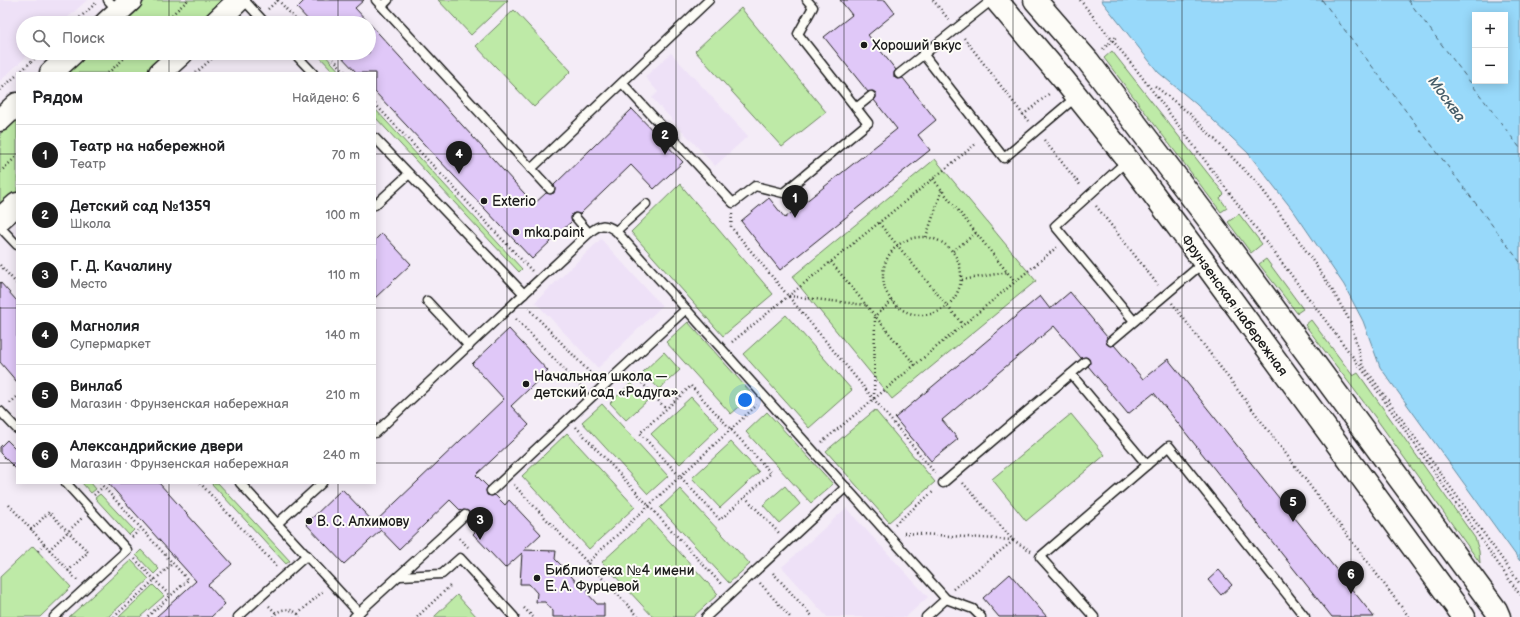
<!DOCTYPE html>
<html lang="ru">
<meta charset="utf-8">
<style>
body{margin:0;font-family:"Balsamiq Sans",sans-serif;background:#f2f2f2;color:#202124}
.controls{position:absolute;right:12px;top:12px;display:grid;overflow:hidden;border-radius:0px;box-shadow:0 2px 10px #0003}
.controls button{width:36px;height:36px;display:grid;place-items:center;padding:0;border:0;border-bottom:1px solid #e0e0e0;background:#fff;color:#202124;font:20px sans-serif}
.you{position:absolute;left:745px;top:400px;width:14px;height:14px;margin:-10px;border:3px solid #fff;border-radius:50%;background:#1a73e8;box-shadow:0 0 0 6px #1a73e833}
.badge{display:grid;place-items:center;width:26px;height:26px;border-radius:50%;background:#1c1c1c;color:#fff;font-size:13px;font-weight:700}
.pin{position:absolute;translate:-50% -33px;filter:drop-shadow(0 1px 2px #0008)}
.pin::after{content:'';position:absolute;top:21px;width:14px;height:12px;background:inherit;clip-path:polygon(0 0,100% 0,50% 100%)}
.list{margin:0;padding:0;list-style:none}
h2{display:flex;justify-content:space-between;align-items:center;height:52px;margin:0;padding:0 16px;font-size:17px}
h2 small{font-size:13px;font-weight:400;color:#757577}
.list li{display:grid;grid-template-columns:26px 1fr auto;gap:12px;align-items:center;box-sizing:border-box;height:60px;padding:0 16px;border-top:1px solid #e0e0e0}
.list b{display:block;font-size:15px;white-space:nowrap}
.list p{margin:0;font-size:13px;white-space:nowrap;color:#757577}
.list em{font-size:13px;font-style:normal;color:#757577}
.icon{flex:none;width:22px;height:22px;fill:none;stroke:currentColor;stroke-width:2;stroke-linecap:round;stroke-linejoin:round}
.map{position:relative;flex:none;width:1520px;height:617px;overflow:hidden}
.search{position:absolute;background:#fff;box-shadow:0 2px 10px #0003;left:16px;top:16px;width:360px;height:44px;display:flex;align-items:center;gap:10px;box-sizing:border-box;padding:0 14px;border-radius:22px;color:#757577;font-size:15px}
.panel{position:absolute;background:#fff;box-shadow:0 2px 10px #0003;left:16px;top:72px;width:360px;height:412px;border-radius:0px}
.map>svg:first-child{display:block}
.built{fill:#eee1f7}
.green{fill:#beeaa7;stroke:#6d8362}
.water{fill:#98d9fa;stroke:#668da1;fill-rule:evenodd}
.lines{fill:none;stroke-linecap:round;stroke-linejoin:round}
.ferry{stroke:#475e6a;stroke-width:1;stroke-dasharray:5 4;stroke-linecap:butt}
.building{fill:#e0c8f8;stroke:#1c1c1c}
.lane-casing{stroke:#1c1c1c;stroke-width:11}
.secondary-casing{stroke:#1c1c1c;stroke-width:25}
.path{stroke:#1c1c1c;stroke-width:2.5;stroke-dasharray:1 3;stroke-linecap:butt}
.lane{stroke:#fdfcf7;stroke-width:8}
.secondary{stroke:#fdfcf7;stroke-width:22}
.grid{fill:none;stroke:#1c1c1c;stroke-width:1;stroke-opacity:0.55}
.poi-dot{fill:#1c1c1c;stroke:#fdfcf7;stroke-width:1.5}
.labels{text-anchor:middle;stroke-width:4;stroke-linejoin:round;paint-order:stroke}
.poi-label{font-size:14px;fill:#1c1c1c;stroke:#fdfcf7;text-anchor:start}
.street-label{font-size:14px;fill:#1c1c1c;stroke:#fdfcf7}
.water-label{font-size:15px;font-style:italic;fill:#475e6a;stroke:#fdfcf7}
</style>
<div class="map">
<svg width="1520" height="617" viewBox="0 0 1520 617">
<rect width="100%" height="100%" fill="#f4ecf7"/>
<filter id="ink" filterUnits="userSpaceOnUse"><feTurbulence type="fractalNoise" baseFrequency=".025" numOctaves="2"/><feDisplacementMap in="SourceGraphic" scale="8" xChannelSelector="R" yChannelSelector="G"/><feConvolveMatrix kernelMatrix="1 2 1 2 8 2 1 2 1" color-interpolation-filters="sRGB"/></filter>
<g filter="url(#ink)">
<!-- built -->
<g class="built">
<polygon points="0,0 87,0 62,23 23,23 23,53 30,53 0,81"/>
<polygon points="671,53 748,136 715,166 652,98 658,92 645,77"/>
<polygon points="601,239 662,306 598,368 535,302"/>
<polygon points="846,508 928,597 906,617 827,617 782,567"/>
</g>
<!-- green -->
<g class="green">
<polygon points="146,0 222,0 221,3 200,23 121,23"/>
<polygon points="438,0 508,0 471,35"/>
<polygon points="741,8 826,112 782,147 695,51"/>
<polygon points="514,10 571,71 534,107 476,46"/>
<polygon points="1112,51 1224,194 1220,198 1227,208 1221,212 1104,58"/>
<polygon points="88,53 167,53 145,73 66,73"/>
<polygon points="316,53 323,53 341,73 335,73"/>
<polygon points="375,109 522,269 519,272 375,117"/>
<polygon points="17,118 17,192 0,207 0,134"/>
<polygon points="935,159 1036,281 892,399 792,277"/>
<polygon points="680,184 773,294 723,336 631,232"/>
<polygon points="1239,214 1262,244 1251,253 1228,222"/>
<polygon points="1266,259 1303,309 1297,313 1259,264"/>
<polygon points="786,315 852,390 809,428 743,354"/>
<polygon points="1311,320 1353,376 1358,373 1475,538 1479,551 1480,563 1375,417 1305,325"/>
<polygon points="688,322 753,395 731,414 666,342"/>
<polygon points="664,352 680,370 659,389 643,372"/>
<polygon points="631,383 647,401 626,420 610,403"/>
<polygon points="691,397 719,427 680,464 651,434"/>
<polygon points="602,404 668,476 648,494 582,422"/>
<polygon points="875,410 935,482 889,522 826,451"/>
<polygon points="767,412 833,484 811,503 746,432"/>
<polygon points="1071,414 1105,455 1026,521 992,479"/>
<polygon points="567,433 635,507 589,549 522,476"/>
<polygon points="731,442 759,472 720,508 692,478"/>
<polygon points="82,483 91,483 96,489 91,493"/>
<polygon points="211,483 218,483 290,561 286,564"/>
<polygon points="785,486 800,504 779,523 763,505"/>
<polygon points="680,489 750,564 729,583 660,508"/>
<polygon points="100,494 134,530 129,535 95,498"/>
<polygon points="649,519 718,594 693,617 653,617 602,562"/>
<polygon points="33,546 71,587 40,617 0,617 0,577"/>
<polygon points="141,550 159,569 154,574 136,555"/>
<polygon points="131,560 149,579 108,617 69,617"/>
<polygon points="153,585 164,596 140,617 119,617"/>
<polygon points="457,595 477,617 434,617"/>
</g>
<!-- water -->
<path class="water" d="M1101 0H1520V561L1380 367 1363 321 1344 285 1295 213 1248 153 1196 104 1158 72ZM1475 15H1505V81H1475Z"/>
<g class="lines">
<!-- ferry -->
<g class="ferry">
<polyline points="1322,0 1520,262"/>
<polyline points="1408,0 1520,148"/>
</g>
</g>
<!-- building -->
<g class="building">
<polygon points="305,0 364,0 355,8 369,23 311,23 297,8"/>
<polygon points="840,0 885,0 895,13 868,35 896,70 894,72 894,77 897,79 903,78 936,120 918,135 930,150 780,270 741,221 769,198 785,218 897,129 874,100 876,98 876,93 873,91 868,92 824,37 852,15"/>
<polygon points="369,23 534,204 546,193 551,194 554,193 555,188 554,185 632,109 683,162 654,189 631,165 580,214 575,213 572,214 571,219 572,221 532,259 375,92 375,73 357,73 338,53 369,53"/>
<polygon points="382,233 411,264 375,298 375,240"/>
<polygon points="0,282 17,301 17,382 0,362"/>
<polygon points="1070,292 1107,337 1106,340 1107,344 1110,346 1114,345 1143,379 1168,359 1374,617 1332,617 1154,393 1128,414 1088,366 1090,363 1089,359 1086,357 1081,358 1054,326 942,420 958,439 931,461 895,418 1040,296 1050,309"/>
<polygon points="509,329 548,371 511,406 529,425 476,475 488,487 486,490 487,495 492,496 495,495 505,505 509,500 541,534 524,550 556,551 555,559 564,568 571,568 571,576 580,586 588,586 588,594 597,604 604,604 604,617 553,617 553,611 545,602 536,602 537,593 529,584 520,584 522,553 505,568 473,534 478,529 468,519 470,516 469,512 464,510 461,511 450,500 399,549 374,523 504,399 472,364"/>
<polygon points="7,440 17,450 17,470 0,453 0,447"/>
<polygon points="108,483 159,483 232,564 208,585 225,604 211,617 156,617 196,581"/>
<polygon points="342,489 381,530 344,564 306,524"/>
<polygon points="1219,570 1232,585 1221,595 1208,580"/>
<polygon points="1010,574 1034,602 1047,617 999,617 983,598"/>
</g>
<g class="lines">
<defs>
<g id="lane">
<polyline points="108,0 118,11"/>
<polyline points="244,0 265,23"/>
<polyline points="376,0 550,189"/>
<polyline points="382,6 388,0"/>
<polyline points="294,53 313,73"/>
<polyline points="923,54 1004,158 1076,97"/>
<polyline points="899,74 992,0"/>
<polyline points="622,83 733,203 755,186 783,193 868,123 798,34 813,7 807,0"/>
<polyline points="856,108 871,96"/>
<polyline points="375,138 524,294"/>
<polyline points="1127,161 1055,226 1134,321"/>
<polyline points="531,169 709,0"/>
<polyline points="375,205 409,174"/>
<polyline points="576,218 589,233"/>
<polyline points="0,227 17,245"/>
<polyline points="616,231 946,599 973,609 981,617"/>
<polyline points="427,301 469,346"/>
<polyline points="1111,341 1203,263"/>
<polyline points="1071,374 1147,465"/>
<polyline points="0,411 17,429"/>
<path d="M375 433 589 233C600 224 604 223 616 231L646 204"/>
<polyline points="240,483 359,613"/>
<polyline points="943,483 1085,362"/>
<polyline points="491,491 686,309"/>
<polyline points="278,523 322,483"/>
<polyline points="400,576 442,574 460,558 514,617"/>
<polyline points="54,617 127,550 66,483"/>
<polyline points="238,617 307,555"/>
<polyline points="354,617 465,515"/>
<polyline points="706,617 846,487"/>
<polyline points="926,617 946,599"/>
<polyline points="1094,617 1040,557 1169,446 1305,617"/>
</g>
<g id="secondary">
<polyline points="996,0 1064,80 1128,160 1204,262 1464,617"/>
<polyline points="1035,0 1088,61 1209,220 1496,610 1499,617"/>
<polyline points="106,23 131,0"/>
<polyline points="215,23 239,0"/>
<polyline points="51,73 73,53"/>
<polyline points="160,73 182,53"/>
<polyline points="0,120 17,104"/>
<polyline points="0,219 17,204"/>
</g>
</defs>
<!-- lane casing -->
<use href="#lane" class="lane-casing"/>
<!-- secondary casing -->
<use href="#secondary" class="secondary-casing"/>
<!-- path -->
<g class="path">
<polyline points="278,0 299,23"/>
<polyline points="933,0 949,20"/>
<polyline points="1080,0 1142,77 1365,373 1520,595"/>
<polyline points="268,9 278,0"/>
<polyline points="74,23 96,3"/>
<polyline points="163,23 188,0"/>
<polyline points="964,38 1028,121"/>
<polyline points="1103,49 1116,37"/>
<polyline points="328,53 346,73"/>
<polyline points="19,73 41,53"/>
<polyline points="108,73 130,53"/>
<polyline points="196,73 218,53"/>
<polyline points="1155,86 1190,114 1259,185 1292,230 1331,288 1351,323 1362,364 1520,584"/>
<polyline points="0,90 17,75"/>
<polyline points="375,104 532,271"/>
<polyline points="1023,115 1050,93"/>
<polyline points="1044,140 1081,186"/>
<polyline points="0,172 17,156"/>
<polyline points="933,179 1015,282"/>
<polyline points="1096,206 1158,285"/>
<polyline points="732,214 731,227 935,473"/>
<polyline points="879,223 963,325"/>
<polyline points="926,237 942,190"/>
<circle cx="922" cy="276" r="39"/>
<polyline points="953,251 976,233"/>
<polyline points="831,262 915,365"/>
<polyline points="0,265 17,284"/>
<polyline points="962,280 1008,272"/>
<polyline points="789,296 866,305"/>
<polyline points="1172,303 1409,617"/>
<polyline points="528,308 595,378"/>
<polyline points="516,319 583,389"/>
<polyline points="732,342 977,143"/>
<polyline points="634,374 666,409"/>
<polygon points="691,386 771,473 720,520 640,433"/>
<polyline points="874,398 875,316 892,301"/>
<polyline points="10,403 17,397"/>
<polyline points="576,427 722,585"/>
<polyline points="822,442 1057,247"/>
<polyline points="100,483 188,580 147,617"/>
<polyline points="200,483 277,567"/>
<polyline points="963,483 1013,540 1031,551"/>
<polyline points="514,485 639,617"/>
<polyline points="94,495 103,487"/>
<polyline points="745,497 779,533"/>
<polyline points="9,505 77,580"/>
<polyline points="895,524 934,491"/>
<polyline points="31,530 49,512 88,552 68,571"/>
<polyline points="904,533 1013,540"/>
<polyline points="132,537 141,529"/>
<polyline points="459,538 468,547"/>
<polyline points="49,550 82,518"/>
<polyline points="38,551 44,544"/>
<polyline points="135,559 170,596"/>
<polyline points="587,563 757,405"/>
<polyline points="773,573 813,617"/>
<polyline points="760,583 790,617"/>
<polyline points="953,589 1013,541"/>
<polyline points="269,606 276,613"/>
<polyline points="524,608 533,617"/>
<polyline points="298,614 323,591"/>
<polyline points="114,617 173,563"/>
<path d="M273 617C279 607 294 607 300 617"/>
<polyline points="417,617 451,585"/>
</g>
<!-- lane -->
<use href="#lane" class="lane"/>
<!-- secondary -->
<use href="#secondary" class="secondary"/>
</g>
</g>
<!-- grid -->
<path class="grid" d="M169 0V23M338 0V23M507 0V617M676 0V617M844 0V617M1013 0V617M1182 0V617M1351 0V617M169 53V73M338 53V73M0 154H17M375 154H1520M0 308H17M375 308H1520M0 463H17M375 463H1520M169 483V617M338 483V617"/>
<!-- markers -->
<g class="poi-dot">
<circle cx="864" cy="45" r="4"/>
<circle cx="484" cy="201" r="4"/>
<circle cx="516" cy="232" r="4"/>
<circle cx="526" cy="384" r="4"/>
<circle cx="309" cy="521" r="4"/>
<circle cx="537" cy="578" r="4"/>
</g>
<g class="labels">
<!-- poi labels -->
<g class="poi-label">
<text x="872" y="50">Хороший вкус</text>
<text x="492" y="206">Exterio</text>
<text x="524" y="237">mka.paint</text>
<text x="534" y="381">Начальная школа —<tspan x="534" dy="16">детский сад «Радуга»</tspan></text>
<text x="317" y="526">В. С. Алхимову</text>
<text x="545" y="575">Библиотека №4 имени<tspan x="545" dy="16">Е. А. Фурцевой</tspan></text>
</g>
<!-- street labels -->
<g class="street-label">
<text transform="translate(1235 305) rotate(54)" y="5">Фрунзенская набережная</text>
</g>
<!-- water labels -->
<g class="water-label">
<text transform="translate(1447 99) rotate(54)" y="5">Москва</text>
</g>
</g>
</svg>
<div class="controls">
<button>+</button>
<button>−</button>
</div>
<div class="you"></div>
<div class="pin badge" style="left:795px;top:218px">1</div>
<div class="pin badge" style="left:665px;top:155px">2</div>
<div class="pin badge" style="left:480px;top:540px">3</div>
<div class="pin badge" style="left:459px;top:174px">4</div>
<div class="pin badge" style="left:1293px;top:522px">5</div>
<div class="pin badge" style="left:1351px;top:594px">6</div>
<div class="search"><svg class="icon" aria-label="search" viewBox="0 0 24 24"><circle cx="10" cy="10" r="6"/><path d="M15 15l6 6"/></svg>Поиск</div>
<section class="panel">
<h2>Рядом<small>Найдено: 6</small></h2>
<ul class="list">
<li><span class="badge">1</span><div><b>Театр на набережной</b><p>Театр</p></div><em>70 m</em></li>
<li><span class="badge">2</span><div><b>Детский сад №1359</b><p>Школа</p></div><em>100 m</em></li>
<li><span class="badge">3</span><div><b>Г. Д. Качалину</b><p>Место</p></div><em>110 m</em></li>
<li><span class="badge">4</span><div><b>Магнолия</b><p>Супермаркет</p></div><em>140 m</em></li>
<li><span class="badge">5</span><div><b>Винлаб</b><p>Магазин · Фрунзенская набережная</p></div><em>210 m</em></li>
<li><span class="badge">6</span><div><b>Александрийские двери</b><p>Магазин · Фрунзенская набережная</p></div><em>240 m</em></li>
</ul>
</section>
</div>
